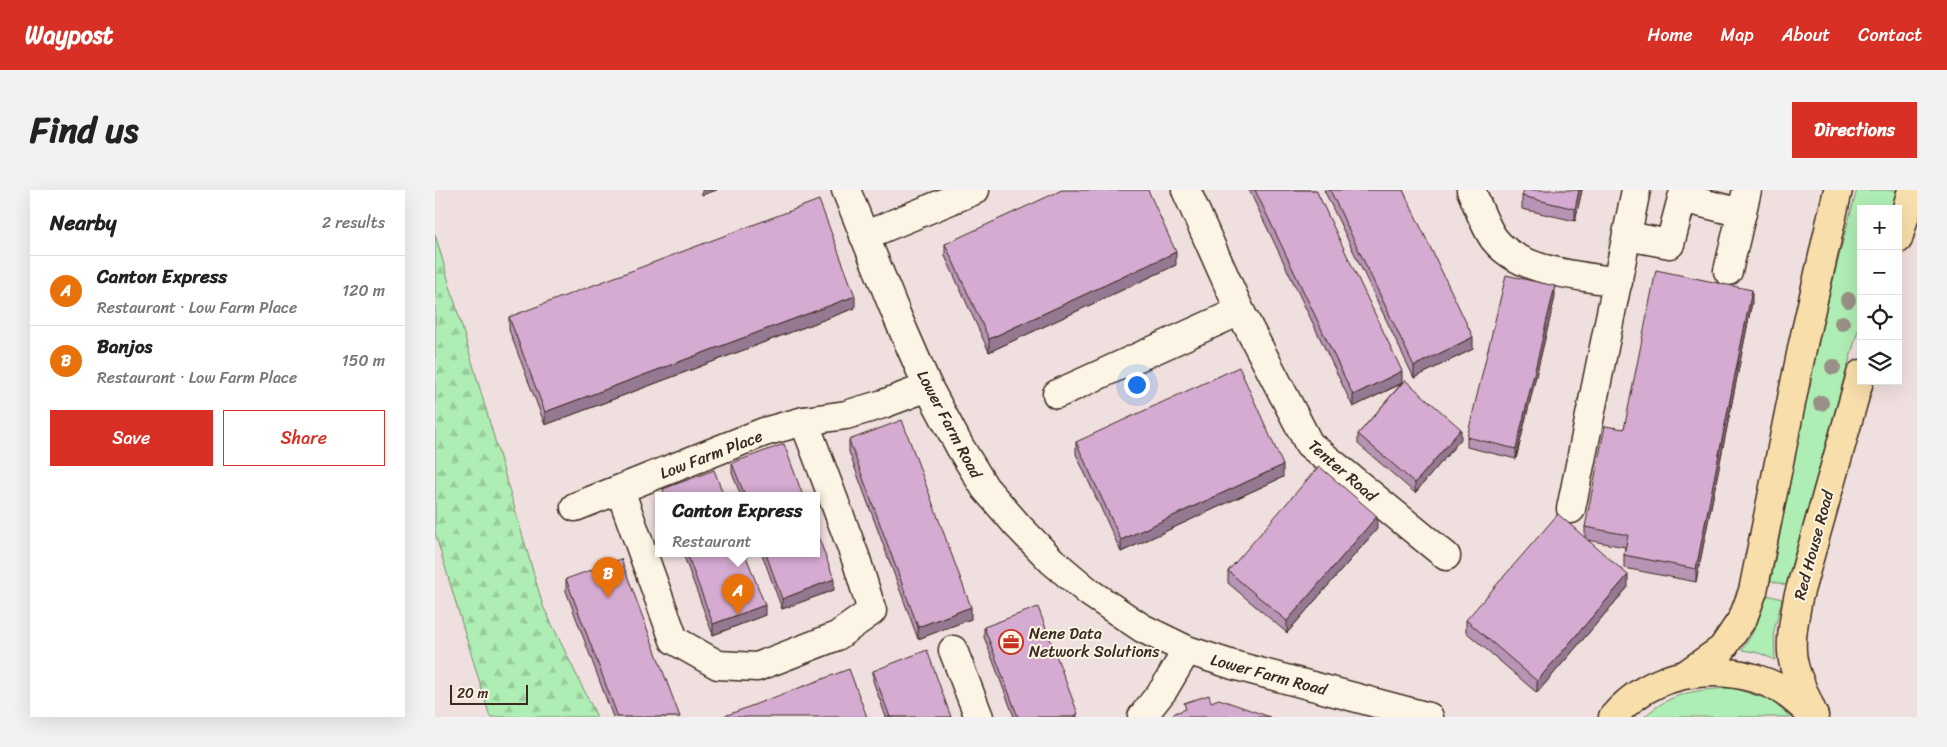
<!DOCTYPE html>
<meta charset="utf-8">
<style>
body{margin:0;font-family:Sriracha,sans-serif;background:#f2f2f2;color:#222}
.controls{position:absolute;right:15px;top:15px;display:grid;overflow:hidden;border-radius:0px;box-shadow:0 5px 20px #0002}
.controls button{width:45px;height:45px;display:grid;place-items:center;padding:0;border:0;border-bottom:1px solid #e0e0e0;background:#fff;color:#222;font:25px sans-serif}
.scale{position:absolute;left:15px;bottom:12px;width:78px;box-sizing:border-box;padding-left:5px;border:2px solid #3b2a1e;border-top:0;font-size:14px;line-height:18px;white-space:nowrap;color:#3b2a1e;-webkit-text-stroke:4px #fcf5e5;paint-order:stroke}
.you{position:absolute;left:701px;top:194px;width:18px;height:18px;margin:-12px;border:4px solid #fff;border-radius:50%;background:#1a73e8;box-shadow:0 0 0 8px #1a73e833}
.badge{display:grid;place-items:center;width:32px;height:32px;border-radius:50%;background:#d93025;color:#fff;font-size:16px;font-weight:700}
.pin{position:absolute;translate:-50% -41px;filter:drop-shadow(0 1px 2px #0008)}
.pin::after{content:'';position:absolute;top:26px;width:18px;height:15px;background:inherit;clip-path:polygon(0 0,100% 0,50% 100%)}
.popup{position:absolute;left:220px;top:302px;width:165px;height:65px;box-sizing:border-box;display:grid;place-content:center;border-radius:0px;background:#fff;filter:drop-shadow(0 1px 4px #0005);font-size:16px;white-space:nowrap;color:#767676}
.popup b{font-size:19px;color:#222}
.popup::after{content:'';position:absolute;left:50%;top:100%;margin-left:-10px;border:10px solid transparent;border-top-color:#fff}
.list{margin:0;padding:0;list-style:none}
h2{display:flex;justify-content:space-between;align-items:center;height:65px;margin:0;padding:0 20px;font-size:21px}
h2 small{font-size:16px;font-weight:400;color:#767676}
.list li{display:grid;grid-template-columns:32px 1fr auto;gap:15px;align-items:center;box-sizing:border-box;height:70px;padding:0 20px;border-top:1px solid #e0e0e0}
.list b{display:block;font-size:19px;white-space:nowrap}
.list p{margin:0;font-size:16px;white-space:nowrap;color:#767676}
.list em{font-size:16px;font-style:normal;color:#767676}
.actions{display:flex;gap:10px;padding:15px 20px}
.actions a{flex:1;padding:11px 0;border:1px solid #d93025;border-radius:0px;text-align:center;font-size:18px;color:#d93025}
.actions .main{background:#d93025;color:#fff}
.icon{flex:none;width:28px;height:28px;fill:none;stroke:currentColor;stroke-width:2;stroke-linecap:round;stroke-linejoin:round}
.map{position:relative;flex:none;width:1482px;height:527px;overflow:hidden;border-radius:0px}
header{display:flex;align-items:center;gap:30px;box-sizing:border-box;height:70px;padding:0 25px;background:#d93025;color:#fff}
header strong{font-size:24px}
nav{display:flex;gap:28px;margin-inline-start:auto;font-size:18px}
.intro{display:flex;align-items:center;justify-content:space-between;box-sizing:border-box;height:120px;padding:0 30px}
h1{margin:0;font-size:35px}
.button{padding:12px 22px;border-radius:0px;background:#d93025;color:#fff;font-size:18px;font-weight:700}
main{display:flex;gap:30px;padding:0 30px}
aside{flex:1;background:#fff;border-radius:0px;box-shadow:0 5px 20px #0002}
.map>svg:first-child{display:block}
.green{fill:#aeedb4;stroke:#748c69}
.forest{fill:url(#forest-firs);stroke:#748c69}
.lines{fill:none;stroke-linecap:round;stroke-linejoin:round}
.minor-casing{stroke:#3b2a1e;stroke-width:31}
.major-casing{stroke:#3b2a1e;stroke-width:31}
.minor{stroke:#fcf5e5;stroke-width:28}
.major{stroke:#f8deab;stroke-width:28}
.tree{fill:#999185}
.wall{fill:#b793b4;stroke:#3b2a1e}
.shaded-wall{fill:#957892;stroke:#3b2a1e}
.building{fill:#d5abd1;stroke:#3b2a1e}
.labels{text-anchor:middle;stroke-width:4;stroke-linejoin:round;paint-order:stroke}
.street-label{font-size:16px;fill:#3b2a1e;stroke:#fcf5e5}
.poi-label{font-size:16px;fill:#3b2a1e;stroke:#fcf5e5;text-anchor:start}
</style>
<header>
<strong>Waypost</strong>
<nav><a>Home</a><a>Map</a><a>About</a><a>Contact</a></nav>
</header>
<div class="intro"><h1>Find us</h1><a class="button">Directions</a></div>
<main>
<aside>
<h2>Nearby<small>2 results</small></h2>
<ul class="list">
<li><span class="badge" style="background:#e8710a">A</span><div><b>Canton Express</b><p>Restaurant · Low Farm Place</p></div><em>120 m</em></li>
<li><span class="badge" style="background:#e8710a">B</span><div><b>Banjos</b><p>Restaurant · Low Farm Place</p></div><em>150 m</em></li>
</ul>
<div class="actions"><a class="main">Save</a><a>Share</a></div>
</aside>
<div class="map">
<svg width="1482" height="527" viewBox="0 0 1482 527">
<defs>
<pattern id="forest-firs" width="22" height="20" patternUnits="userSpaceOnUse" patternTransform="scale(1.25)"><rect width="22" height="20" fill="#aeedb4"/><path d="M5 1l3.5 6h-7zM16 11l3.5 6h-7z" fill="#97cb9a"/></pattern>
</defs>
<rect width="100%" height="100%" fill="#f0dfdf"/>
<filter id="ink" filterUnits="userSpaceOnUse"><feTurbulence type="fractalNoise" baseFrequency=".02" numOctaves="2"/><feDisplacementMap in="SourceGraphic" scale="10" xChannelSelector="R" yChannelSelector="G"/><feConvolveMatrix kernelMatrix="1 2 1 2 8 2 1 2 1" color-interpolation-filters="sRGB"/></filter>
<g filter="url(#ink)">
<!-- green -->
<g class="green">
<path d="M1422 0H1462L1457 19H1426V129L1351 395 1336 391C1361 260 1385 128 1422 0Z"/>
<polygon points="1332,405 1347,409 1339,441 1340,470 1324,463 1307,460 1317,444"/>
<path d="M1298 498 1335 510 1356 527H1209C1238 501 1261 500 1298 498Z"/>
</g>
<!-- forest -->
<polygon class="forest" points="0,44 108,416 162,527 55,527 0,343"/>
<g class="lines">
<defs>
<g id="minor">
<polyline points="411,0 462,126 493,197 525,257 550,298 583,336 617,371 655,403 707,438 752,460 798,475 994,527"/>
<polyline points="751,0 805,121 874,254 1011,366"/>
<path d="M1036 0C1043 16 1049 35 1059 49 1085 83 1144 85 1183 92"/>
<polyline points="429,46 540,0"/>
<polyline points="1192,46 1235,54 1247,8 1307,23"/>
<polyline points="1293,81 1312,0"/>
<polyline points="622,204 805,121"/>
<polyline points="185,300 239,450 283,475 322,477 402,446 437,421 421,369 369,231"/>
<polyline points="140,317 329,242 369,231 411,225 448,214 493,197"/>
<polyline points="1136,319 1201,0"/>
<polyline points="518,460 544,527"/>
<polyline points="707,527 729,499 752,460"/>
</g>
<g id="major">
<polyline points="1463,49 1477,0"/>
<polyline points="1253,483 1287,459 1308,428 1318,401 1368,154 1403,0"/>
<path d="M1379 526C1372 510 1365 495 1360 479 1353 456 1359 431 1363 408L1426 184"/>
<path d="M1178 527C1216 482 1280 471 1333 493 1350 500 1363 512 1376 524"/>
</g>
</defs>
<!-- minor casing -->
<use href="#minor" class="minor-casing"/>
<!-- major casing -->
<use href="#major" class="major-casing"/>
<!-- minor -->
<use href="#minor" class="minor"/>
<!-- major -->
<use href="#major" class="major"/>
</g>
<!-- trees -->
<g class="tree">
<circle cx="1413" cy="110" r="8"/>
<circle cx="1407" cy="133" r="8"/>
<circle cx="1398" cy="177" r="8"/>
<circle cx="1386" cy="213" r="8"/>
</g>
<!-- wall -->
<g class="wall">
<polygon points="814,0 881,0 967,192 1026,249 980,303 923,254 923,244 966,194 918,217"/>
<polygon points="889,0 968,0 1038,159 979,188"/>
<polygon points="1147,0 1140,31 1087,19 1087,6"/>
<polygon points="510,54 741,75 554,162 510,66"/>
<polygon points="1120,107 1081,269 1032,257 1032,247"/>
<polygon points="1317,112 1261,392 1189,378 1189,365 1190,357 1152,350 1193,397 1102,503 1031,442 1031,430 1150,348 1150,337 1189,239"/>
<polygon points="420,118 110,235 74,140 74,127"/>
<polygon points="414,250 536,429 483,449 414,262"/>
<polygon points="641,252 848,287 686,362 641,264"/>
<polygon points="297,273 368,306 306,306 297,283"/>
<polygon points="942,339 852,443 793,393 793,381"/>
<polygon points="248,364 310,364 330,425 278,445"/>
<polygon points="327,364 382,364 399,400 347,419"/>
<polygon points="131,389 245,527 178,527 131,401"/>
<polygon points="549,437 643,527 579,527 549,447"/>
<polygon points="438,481 516,527 451,527 438,491"/>
</g>
<!-- shaded-wall -->
<g class="shaded-wall">
<polygon points="267,0 282,0 267,5"/>
<polygon points="1144,0 1147,0 1140,31 1140,19"/>
<polygon points="741,62 741,75 554,162 554,149"/>
<polygon points="1120,96 1120,107 1081,269 1081,259"/>
<polygon points="1317,100 1317,112 1261,392 1261,379"/>
<polygon points="420,106 420,118 110,235 110,222"/>
<polygon points="1038,147 1038,159 979,188 979,176"/>
<polygon points="967,181 967,193 918,217 918,205"/>
<polygon points="1026,239 1026,249 980,303 980,293"/>
<polygon points="848,275 848,287 686,362 686,350"/>
<polygon points="942,326 942,339 852,443 852,431"/>
<polygon points="1193,385 1193,397 1102,503 1102,491"/>
<polygon points="399,389 399,400 347,419 347,409"/>
<polygon points="330,415 330,425 278,445 278,434"/>
<polygon points="536,417 536,429 483,449 483,437"/>
</g>
<!-- building -->
<g class="building">
<polygon points="627,0 713,0 741,62 554,149 510,54"/>
<polygon points="820,0 881,0 967,181 918,205"/>
<polygon points="895,0 968,0 1038,147 979,176"/>
<polygon points="1089,0 1144,0 1140,19 1087,6"/>
<polygon points="384,10 420,106 110,222 74,127"/>
<polygon points="1221,80 1317,100 1261,379 1189,365 1193,345 1150,337 1170,236 1189,239"/>
<polygon points="1071,85 1120,96 1081,259 1032,247"/>
<polygon points="804,177 848,275 686,350 641,252"/>
<polygon points="970,190 1026,239 980,293 923,244"/>
<polygon points="467,230 536,417 483,437 414,250"/>
<polygon points="349,254 368,306 310,306 297,273"/>
<polygon points="884,276 942,326 852,431 793,381"/>
<polygon points="279,280 289,306 230,306 228,299"/>
<polygon points="1123,324 1193,385 1102,491 1031,430"/>
<polygon points="382,343 399,389 347,409 331,364 382,364"/>
<polygon points="252,364 310,364 330,415 278,434"/>
<polygon points="186,369 245,527 183,527 131,389"/>
<polygon points="603,417 643,524 636,527 583,527 549,437"/>
<polygon points="492,460 516,527 455,527 438,481"/>
<polygon points="414,479 432,527 287,527"/>
<polygon points="774,505 776,512 784,509 835,527 737,527 740,523 751,519 749,513"/>
</g>
</g>
<!-- icons -->
<defs>
<symbol id="office-ring" viewBox="-11 -11 22 22"><circle r="9.5" fill="#fcf5e5" stroke="#c8321e" stroke-width="1.5"/><path d="M-6-3h4V-5.5h4V-3h4V5H-6ZM-1-4.5V-3h2v-1.5ZM-6 0V1H6V0Z" fill="#c8321e"/></symbol>
</defs>
<g fill-rule="evenodd">
<use href="#office-ring" x="562" y="438" width="28" height="28"/>
</g>
<g class="labels">
<!-- street labels -->
<g class="street-label">
<text transform="translate(515 234) rotate(62)" y="6">Lower Farm Road</text>
<text transform="translate(276 264) rotate(-21)" y="6">Low Farm Place</text>
<text transform="translate(908 280) rotate(41)" y="6">Tenter Road</text>
<text transform="translate(1378 355) rotate(-75)" y="6">Red House Road</text>
<text transform="translate(834 484) rotate(15)" y="6">Lower Farm Road</text>
</g>
<!-- poi labels -->
<g class="poi-label">
<text x="594" y="449">Nene Data<tspan x="594" dy="18">Network Solutions</tspan></text>
</g>
</g>
</svg>
<div class="controls">
<button>+</button>
<button>−</button>
<button><svg class="icon" aria-label="locate" viewBox="0 0 24 24"><circle cx="12" cy="12" r="6"/><path d="M12 2v4M12 18v4M2 12h4M18 12h4"/></svg></button>
<button><svg class="icon" aria-label="layers" viewBox="0 0 24 24"><path d="M12 4l9 5-9 5-9-5zM3 14l9 5 9-5"/></svg></button>
</div>
<div class="scale">20 m</div>
<div class="you"></div>
<div class="pin badge" style="left:303px;top:425px;background:#e8710a">A</div>
<div class="popup"><b>Canton Express</b>Restaurant</div>
<div class="pin badge" style="left:173px;top:408px;background:#e8710a">B</div>
</div>
</main>
